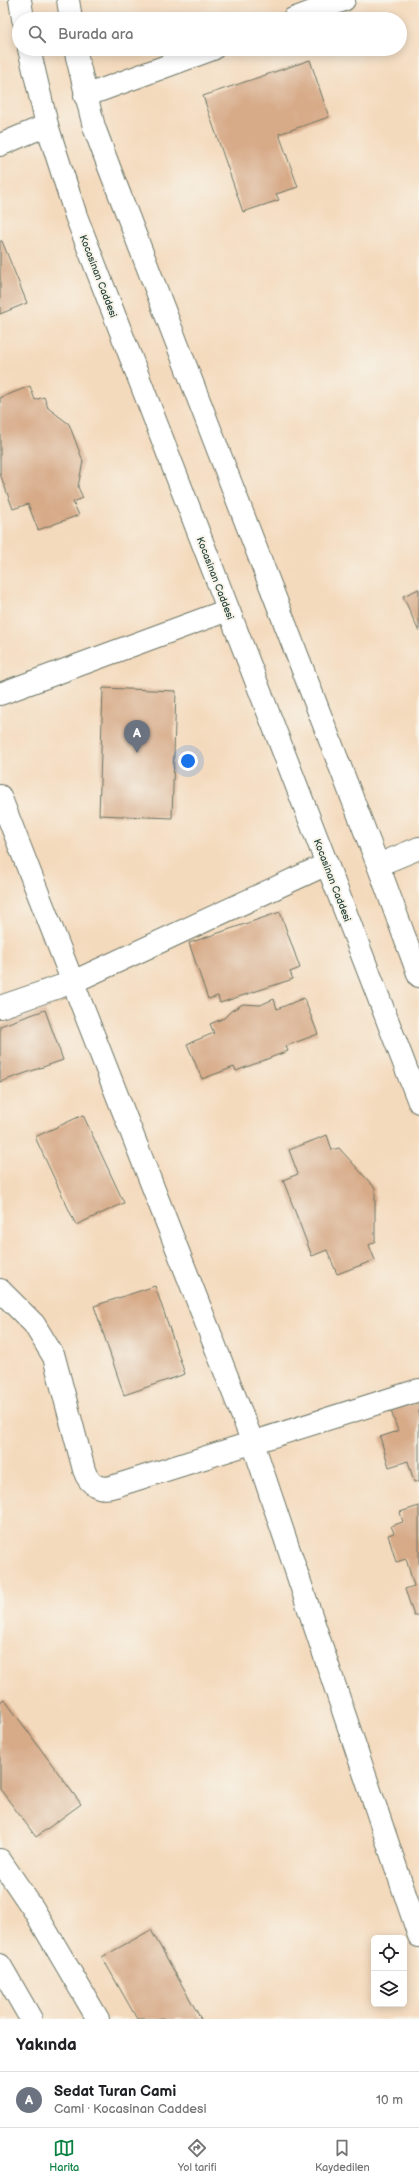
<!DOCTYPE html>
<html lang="tr">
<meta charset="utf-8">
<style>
body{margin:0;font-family:"Balsamiq Sans",sans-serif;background:#f6f6f6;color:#202124}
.controls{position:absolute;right:12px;bottom:12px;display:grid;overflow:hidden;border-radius:6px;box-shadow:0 2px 10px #0003}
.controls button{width:36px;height:36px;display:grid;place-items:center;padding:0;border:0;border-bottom:1px solid #e0e0e0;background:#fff;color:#202124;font:20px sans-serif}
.you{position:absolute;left:188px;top:761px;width:14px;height:14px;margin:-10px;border:3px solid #fff;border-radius:50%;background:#1a73e8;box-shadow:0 0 0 6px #1a73e833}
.badge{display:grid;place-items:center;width:26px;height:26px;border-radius:50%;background:#0b8043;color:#fff;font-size:13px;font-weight:700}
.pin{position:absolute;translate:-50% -33px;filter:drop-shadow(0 1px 2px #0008)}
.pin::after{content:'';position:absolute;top:21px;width:14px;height:12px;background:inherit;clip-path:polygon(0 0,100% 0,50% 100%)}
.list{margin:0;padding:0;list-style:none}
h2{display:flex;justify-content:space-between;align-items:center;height:52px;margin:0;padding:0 16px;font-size:17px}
h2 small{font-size:13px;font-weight:400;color:#757577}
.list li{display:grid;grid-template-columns:26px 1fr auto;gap:12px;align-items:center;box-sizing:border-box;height:56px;padding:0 16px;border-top:1px solid #e0e0e0}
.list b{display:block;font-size:15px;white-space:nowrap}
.list p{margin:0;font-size:13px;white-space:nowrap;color:#757577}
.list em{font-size:13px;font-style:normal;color:#757577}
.icon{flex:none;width:22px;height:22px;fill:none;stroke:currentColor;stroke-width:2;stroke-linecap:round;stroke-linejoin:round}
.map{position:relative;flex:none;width:419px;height:2019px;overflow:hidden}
.search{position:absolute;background:#fff;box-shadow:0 2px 10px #0003;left:12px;right:12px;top:12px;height:44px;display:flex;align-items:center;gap:10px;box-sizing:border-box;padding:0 14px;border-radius:22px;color:#757577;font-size:15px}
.sheet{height:108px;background:#fff}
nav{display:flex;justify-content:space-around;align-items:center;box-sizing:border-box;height:56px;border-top:1px solid #e0e0e0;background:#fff;font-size:11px;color:#757577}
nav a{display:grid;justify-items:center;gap:2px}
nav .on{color:#0b8043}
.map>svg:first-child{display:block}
.building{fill:#d7aa88}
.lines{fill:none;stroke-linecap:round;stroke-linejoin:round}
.minor-casing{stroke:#6a7464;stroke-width:24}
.major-casing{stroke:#6a7464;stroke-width:24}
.minor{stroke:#fff;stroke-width:22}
.major{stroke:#fff;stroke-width:22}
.labels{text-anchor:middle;stroke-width:4;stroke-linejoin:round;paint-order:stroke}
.street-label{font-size:10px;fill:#1f3d34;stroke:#f7f3e8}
</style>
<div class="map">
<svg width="419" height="2019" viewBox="0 0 419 2019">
<rect width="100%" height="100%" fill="#f7f3e8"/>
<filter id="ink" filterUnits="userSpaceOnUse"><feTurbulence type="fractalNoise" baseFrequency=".025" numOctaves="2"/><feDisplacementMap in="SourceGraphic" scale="8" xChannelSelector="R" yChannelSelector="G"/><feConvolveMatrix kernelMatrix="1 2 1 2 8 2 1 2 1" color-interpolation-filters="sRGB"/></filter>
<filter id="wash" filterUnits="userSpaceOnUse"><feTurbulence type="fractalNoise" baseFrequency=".012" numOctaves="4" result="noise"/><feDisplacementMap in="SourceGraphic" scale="16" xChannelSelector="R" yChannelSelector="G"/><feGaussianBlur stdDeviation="0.9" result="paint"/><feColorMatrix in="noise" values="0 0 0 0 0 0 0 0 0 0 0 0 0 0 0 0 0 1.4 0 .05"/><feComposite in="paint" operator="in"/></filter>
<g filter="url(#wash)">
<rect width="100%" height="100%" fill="#f4dabd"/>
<g id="blocks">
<!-- building -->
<g class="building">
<polygon points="310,60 329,117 279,134 298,187 276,194 279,200 243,212 203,96"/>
<polygon points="0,241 2,241 27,303 0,314"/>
<polygon points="30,386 35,400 44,397 48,408 69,424 83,461 78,487 83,498 73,502 79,515 38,530 28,504 13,509 0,474 0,398"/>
<polygon points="419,589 419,632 403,596"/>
<polygon points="103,688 176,691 172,818 99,815"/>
<polygon points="280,912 300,968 290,972 293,979 220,1003 218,996 208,999 189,943"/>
<polygon points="304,998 318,1034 286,1046 288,1051 236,1071 234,1067 202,1079 187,1044 214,1033 210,1024 224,1018 231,1011 243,1004 260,1005 274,999 277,1009"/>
<polygon points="45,1010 63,1060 0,1082 0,1026"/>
<polygon points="83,1115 124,1203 76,1225 35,1137"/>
<polygon points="327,1135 332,1150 339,1148 375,1188 375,1242 369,1245 375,1260 337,1274 327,1250 312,1256 283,1180 298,1174 289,1150"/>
<polygon points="155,1286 185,1374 124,1395 94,1306"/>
<polygon points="419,1402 419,1481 414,1482 408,1461 389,1467 380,1437 398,1431 391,1411"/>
<polygon points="419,1506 419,1614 414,1616 405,1589 414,1586 406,1559 396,1562 388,1535 394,1533 391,1526 403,1522 400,1512"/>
<polygon points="4,1699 81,1804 36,1837 0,1789 0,1702"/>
<polygon points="151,1930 201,2019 137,2019 102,1957"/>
</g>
</g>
</g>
<g filter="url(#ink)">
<use href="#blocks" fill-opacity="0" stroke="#6a7464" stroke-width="1"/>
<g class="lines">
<defs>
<g id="minor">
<polyline points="293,19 344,0"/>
<polyline points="85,96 213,49"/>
<polyline points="0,145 47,125"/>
<polyline points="0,694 228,610"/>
<polyline points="0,796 253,1443 419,1936"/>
<polyline points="378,865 419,848"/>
<polyline points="0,1007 73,982 327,864"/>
<path d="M0 1290 34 1324 54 1357 84 1470C89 1485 100 1491 115 1486L419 1390"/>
<polyline points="0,1860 34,1910 98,2019"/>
<polyline points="0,1965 31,2019"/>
</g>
<g id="major">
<polyline points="20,0 23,19"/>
<polyline points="68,0 71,19"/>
<polyline points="29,49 47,125 76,216 419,1102"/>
<polyline points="75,49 94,127 109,167 378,865 419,976"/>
</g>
</defs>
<!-- minor casing -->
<use href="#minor" class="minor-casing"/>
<!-- major casing -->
<use href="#major" class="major-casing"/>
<!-- minor -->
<use href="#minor" class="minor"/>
<!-- major -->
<use href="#major" class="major"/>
</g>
</g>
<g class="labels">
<!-- street labels -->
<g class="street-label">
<text transform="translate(99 276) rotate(69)" y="4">Kocasinan Caddesi</text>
<text transform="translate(216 578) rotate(69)" y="4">Kocasinan Caddesi</text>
<text transform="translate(333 880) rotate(69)" y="4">Kocasinan Caddesi</text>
</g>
</g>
</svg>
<div class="controls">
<button><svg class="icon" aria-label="locate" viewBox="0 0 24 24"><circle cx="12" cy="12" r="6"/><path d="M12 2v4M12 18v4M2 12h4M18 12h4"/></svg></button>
<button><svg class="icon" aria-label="layers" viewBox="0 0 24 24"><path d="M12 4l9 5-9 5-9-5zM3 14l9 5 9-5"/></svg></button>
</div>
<div class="you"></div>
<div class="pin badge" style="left:137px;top:753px;background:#6b7280">A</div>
<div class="search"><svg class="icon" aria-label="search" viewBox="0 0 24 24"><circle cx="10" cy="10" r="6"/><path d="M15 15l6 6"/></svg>Burada ara</div>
</div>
<section class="sheet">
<h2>Yakında<small></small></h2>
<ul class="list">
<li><span class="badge" style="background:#6b7280">A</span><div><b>Sedat Turan Cami</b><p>Cami · Kocasinan Caddesi</p></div><em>10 m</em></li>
</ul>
</section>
<nav>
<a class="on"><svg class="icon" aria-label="map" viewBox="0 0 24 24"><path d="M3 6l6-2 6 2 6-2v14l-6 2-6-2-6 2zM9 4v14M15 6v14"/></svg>Harita</a>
<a><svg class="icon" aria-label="directions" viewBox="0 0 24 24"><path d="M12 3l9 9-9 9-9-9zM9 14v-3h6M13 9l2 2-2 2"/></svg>Yol tarifi</a>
<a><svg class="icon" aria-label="saved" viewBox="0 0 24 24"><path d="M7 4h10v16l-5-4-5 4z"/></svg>Kaydedilen</a>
</nav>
